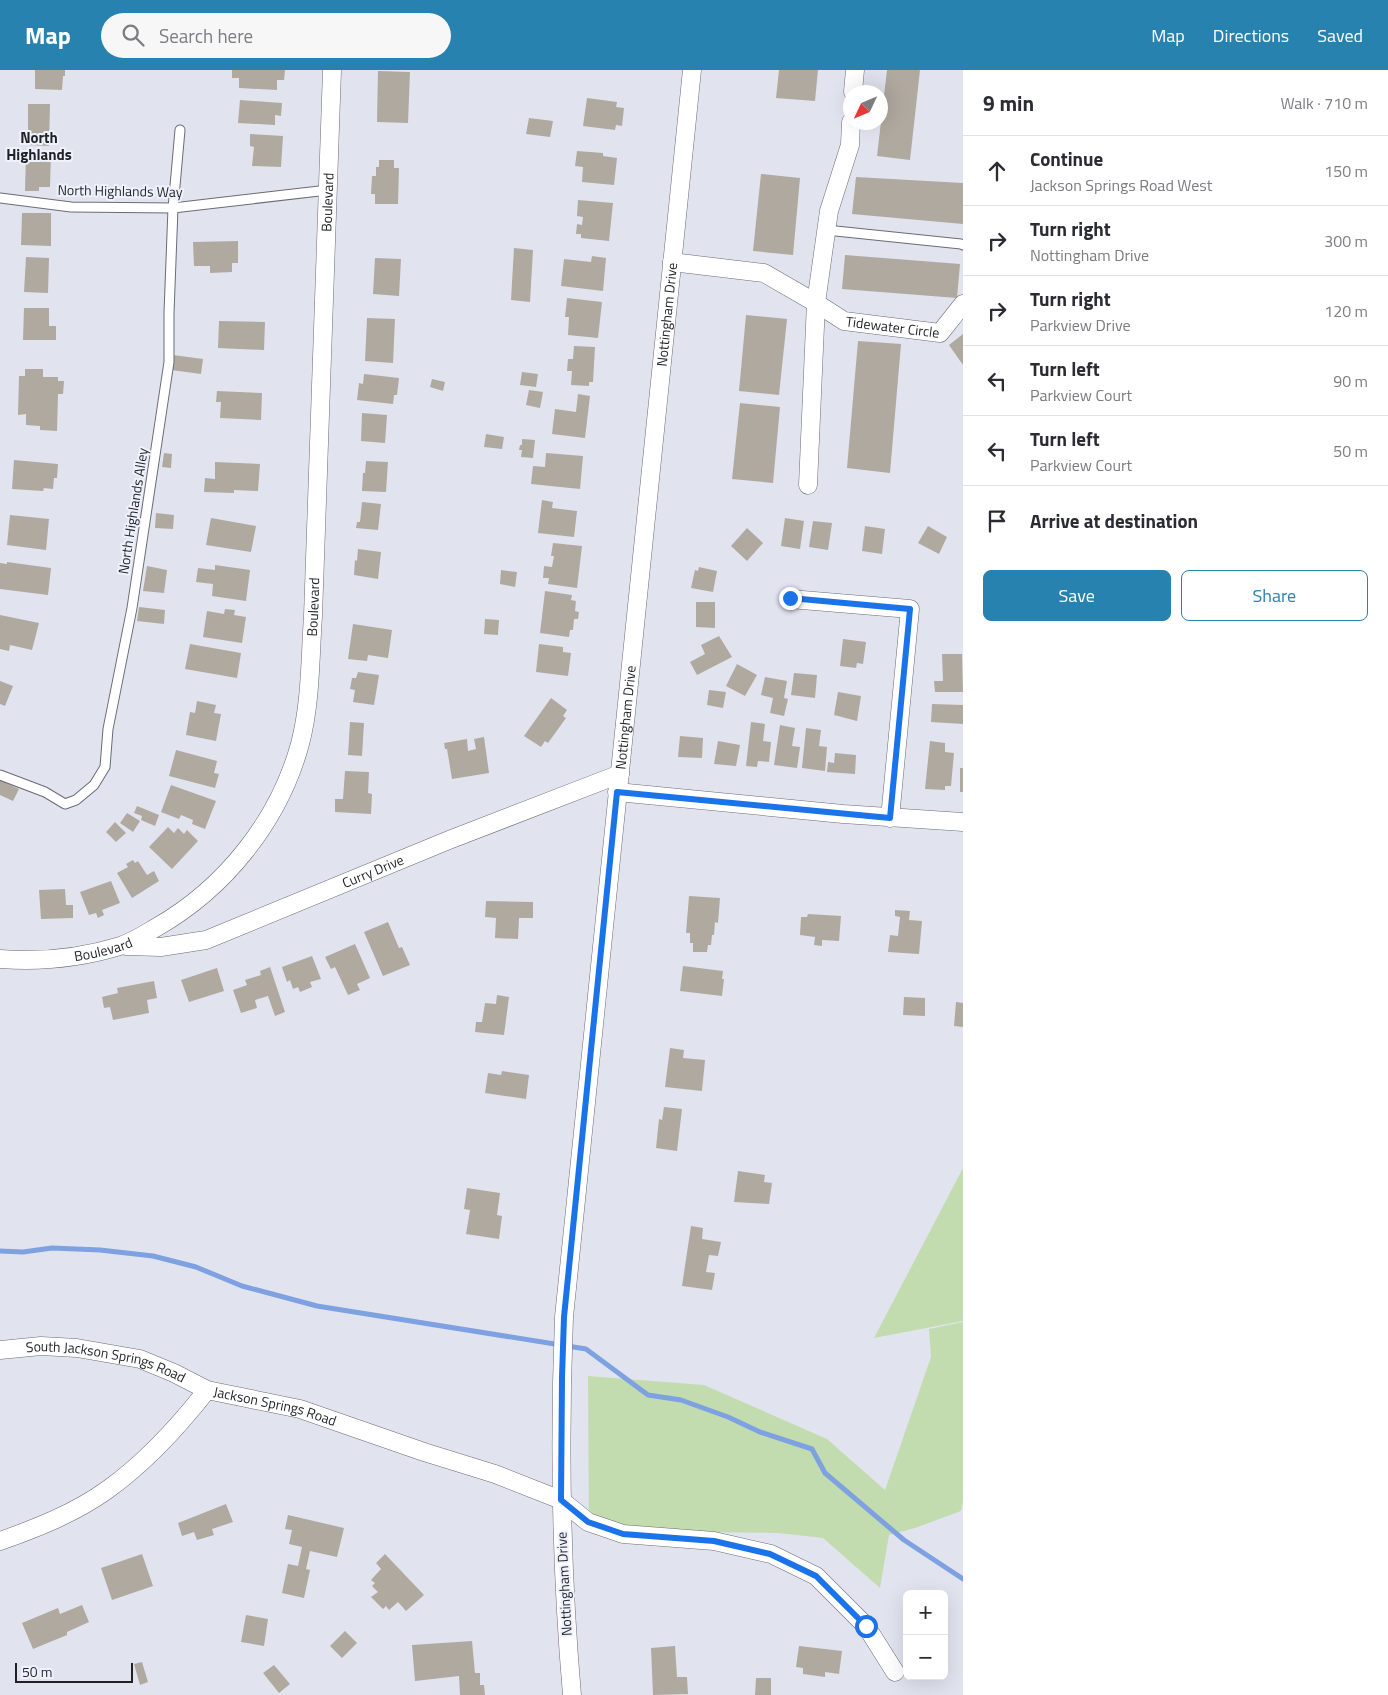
<!DOCTYPE html>
<meta charset="utf-8">
<style>
body{margin:0;font-family:"Titillium Web",sans-serif;background:#f7f7f7;color:#2b2b33}
.controls{position:absolute;right:15px;bottom:15px;display:grid;overflow:hidden;border-radius:8px;box-shadow:0 5px 20px #0002}
.controls button{width:45px;height:45px;display:grid;place-items:center;padding:0;border:0;border-bottom:1px solid #e1e1e2;background:#fff;color:#2b2b33;font:25px sans-serif}
.compass{position:absolute;left:843px;top:15px;width:45px;height:45px;border-radius:50%;background:#fff;box-shadow:0 5px 20px #0002;rotate:226deg}
.scale{position:absolute;left:15px;bottom:12px;width:118px;box-sizing:border-box;padding-left:5px;border:2px solid #1f2125;border-top:0;font-size:14px;line-height:18px;white-space:nowrap;color:#1f2125;-webkit-text-stroke:4px #eef2fd;paint-order:stroke}
.stop{position:absolute;width:15px;height:15px;margin:-11px;border:4px solid #1a73e8;border-radius:50%;background:#fff}
.stop.end{background:#1a73e8;border-color:#fff;box-shadow:0 1px 5px #0008}
.list{margin:0;padding:0;list-style:none}
h2{display:flex;justify-content:space-between;align-items:center;height:65px;margin:0;padding:0 20px;font-size:21px}
h2 small{font-size:16px;font-weight:400;color:#7c7c81}
.list li{display:grid;grid-template-columns:32px 1fr auto;gap:15px;align-items:center;box-sizing:border-box;height:70px;padding:0 20px;border-top:1px solid #e1e1e2}
.list b{display:block;font-size:19px;white-space:nowrap}
.list p{margin:0;font-size:16px;white-space:nowrap;color:#7c7c81}
.list em{font-size:16px;font-style:normal;color:#7c7c81}
.actions{display:flex;gap:10px;padding:15px 20px}
.actions a{flex:1;padding:11px 0;border:1px solid #2782af;border-radius:8px;text-align:center;font-size:18px;color:#2782af}
.actions .main{background:#2782af;color:#fff}
.icon{flex:none;width:28px;height:28px;fill:none;stroke:currentColor;stroke-width:2;stroke-linecap:round;stroke-linejoin:round}
.map{position:relative;flex:none;width:963px;height:1625px;overflow:hidden}
header{display:flex;align-items:center;gap:30px;box-sizing:border-box;height:70px;padding:0 25px;background:#2782af;color:#fff}
header strong{font-size:24px}
nav{display:flex;gap:28px;margin-inline-start:auto;font-size:18px}
.search{width:350px;height:45px;background:#f7f7f7;display:flex;align-items:center;gap:12px;box-sizing:border-box;padding:0 18px;border-radius:28px;color:#7c7c81;font-size:19px}
main{display:flex}
aside{flex:1;background:#fff}
.map>svg:first-child{display:block}
.green{fill:#c3dcaf}
.lines{fill:none;stroke-linecap:round;stroke-linejoin:round}
.stream{stroke:#7ea1e1;stroke-width:5}
.building{fill:#b0a9a0}
.lane-casing{stroke:#696c76;stroke-width:11}
.street-casing{stroke:#696c76;stroke-width:19}
.lane{stroke:#fff;stroke-width:9}
.street{stroke:#fff;stroke-width:18}
.route{stroke:#1a73e8;stroke-width:6}
.labels{text-anchor:middle;stroke-width:4;stroke-linejoin:round;paint-order:stroke}
.street-label{font-size:14px;fill:#1f2125;stroke:#eef2fd}
.neighbourhood-label{font-size:15px;font-weight:bold;fill:#1f2125;stroke:#eef2fd}
</style>
<header>
<strong>Map</strong>
<div class="search"><svg class="icon" aria-label="search" viewBox="0 0 24 24"><circle cx="10" cy="10" r="6"/><path d="M15 15l6 6"/></svg>Search here</div>
<nav><a>Map</a><a>Directions</a><a>Saved</a></nav>
</header>
<main>
<div class="map">
<svg width="963" height="1625" viewBox="0 0 963 1625">
<rect width="100%" height="100%" fill="#e1e4ef"/>
<!-- green -->
<g class="green">
<polygon points="963,1098 963,1251 874,1268"/>
<polygon points="963,1252 963,1431 961,1441 915,1458 889,1465 880,1518 823,1468 778,1463 589,1461 588,1306 704,1315 827,1369 885,1420 931,1287 929,1259"/>
</g>
<g class="lines">
<!-- stream -->
<polyline class="stream" points="0,1181 23,1182 52,1178 100,1180 153,1186 196,1197 242,1216 317,1236 586,1279 648,1325 681,1330 728,1347 760,1362 812,1379 825,1403 904,1470 963,1509"/>
</g>
<!-- building -->
<g class="building">
<polygon points="35,0 65,0 65,6 63,6 62,20 35,19"/>
<polygon points="232,0 285,0 284,10 277,10 277,20 239,18 239,8 232,8"/>
<polygon points="779,0 818,0 815,31 776,28"/>
<polygon points="887,0 920,0 910,90 877,86"/>
<polygon points="378,1 410,2 408,53 377,52"/>
<polygon points="587,28 617,32 616,37 624,38 622,56 616,55 615,60 583,56"/>
<polygon points="240,30 282,33 281,46 275,45 275,55 238,53"/>
<polygon points="28,34 50,34 49,76 28,75"/>
<polygon points="529,48 553,51 550,67 526,64"/>
<polygon points="250,64 283,66 281,97 252,96 254,77 250,76"/>
<polygon points="577,81 603,83 603,86 617,88 614,115 582,112 583,97 575,96"/>
<polygon points="26,83 51,83 50,117 39,117 39,121 25,121"/>
<polygon points="379,90 394,90 394,98 399,98 398,134 375,134 375,124 371,124 372,106 376,106 376,97 379,97"/>
<polygon points="761,104 800,108 793,185 753,181"/>
<polygon points="856,107 963,113 963,154 852,144"/>
<polygon points="578,130 613,133 609,171 581,168 581,164 576,164 577,154 582,155 583,147 577,146"/>
<polygon points="22,143 51,143 51,176 21,175"/>
<polygon points="238,171 238,193 232,193 232,202 210,203 210,196 194,196 193,172"/>
<polygon points="514,178 533,180 530,232 511,230"/>
<polygon points="845,185 960,194 957,228 842,219"/>
<polygon points="592,186 606,188 603,221 561,216 564,189 591,192"/>
<polygon points="26,187 49,188 48,223 24,222"/>
<polygon points="375,188 401,189 399,226 373,224"/>
<polygon points="567,228 602,232 598,268 568,265 569,247 565,247"/>
<polygon points="24,238 49,238 49,256 56,256 56,270 23,270"/>
<polygon points="746,245 787,249 779,325 739,321"/>
<polygon points="367,248 395,249 393,293 365,291"/>
<polygon points="219,251 265,252 264,280 218,278"/>
<polygon points="963,264 963,295 949,275"/>
<polygon points="858,271 901,274 890,403 847,398"/>
<polygon points="574,276 595,277 593,312 589,312 589,316 571,315 572,301 567,301 568,289 573,289"/>
<polygon points="173,285 203,289 201,304 171,300"/>
<polygon points="25,299 43,299 43,307 58,307 58,311 64,311 63,324 58,324 57,361 40,360 40,356 26,355 26,344 18,345 19,306 25,306"/>
<polygon points="522,302 538,304 536,317 520,315"/>
<polygon points="364,304 399,308 397,325 394,325 393,334 357,330 359,313 363,314"/>
<polygon points="432,309 445,312 443,321 430,317"/>
<polygon points="529,320 543,322 540,338 526,335"/>
<polygon points="217,321 262,323 261,350 220,348 221,332 216,332"/>
<polygon points="578,324 590,326 585,368 552,364 555,339 576,342"/>
<polygon points="740,333 780,337 773,413 732,409"/>
<polygon points="362,343 387,345 385,373 361,371"/>
<polygon points="486,364 504,367 502,379 484,377"/>
<polygon points="522,369 535,370 533,388 521,387 522,380 519,380 520,375 522,375"/>
<polygon points="164,383 172,384 171,398 162,397"/>
<polygon points="546,383 583,386 580,419 531,414 533,396 545,397"/>
<polygon points="14,390 58,394 57,408 54,408 53,419 44,418 43,421 12,419"/>
<polygon points="366,391 388,392 386,422 362,421 363,403 365,403"/>
<polygon points="215,392 260,394 258,421 234,420 234,423 204,422 205,408 215,409"/>
<polygon points="542,430 553,432 552,438 577,441 574,467 538,463"/>
<polygon points="362,432 381,434 378,460 356,458 357,452 360,452"/>
<polygon points="156,443 174,445 173,459 155,458"/>
<polygon points="10,445 49,449 46,480 7,475"/>
<polygon points="211,448 256,456 251,482 206,475"/>
<polygon points="785,448 804,451 800,479 781,476"/>
<polygon points="813,451 832,453 828,480 809,477"/>
<polygon points="865,456 885,459 882,484 862,481"/>
<polygon points="928,456 947,467 939,484 918,473"/>
<polygon points="747,458 763,473 747,491 731,476"/>
<polygon points="553,473 582,476 577,518 548,514 549,508 543,508 544,496 552,497 554,486 551,486"/>
<polygon points="358,479 381,482 378,509 354,505 355,490 357,491"/>
<polygon points="7,492 51,498 48,525 0,519 0,493 7,494"/>
<polygon points="215,495 250,500 246,531 212,526 213,514 196,512 198,498 215,500"/>
<polygon points="147,496 167,500 164,523 143,521"/>
<polygon points="699,497 717,501 713,522 691,518 695,500 698,501"/>
<polygon points="501,500 517,502 515,517 500,514"/>
<polygon points="545,521 572,525 571,530 576,531 575,541 579,542 578,549 574,549 573,560 570,560 569,567 540,563"/>
<polygon points="696,532 715,532 715,558 696,557"/>
<polygon points="139,537 165,540 164,554 137,551"/>
<polygon points="225,539 235,540 234,545 246,547 242,573 203,567 207,541 224,544"/>
<polygon points="0,545 39,553 32,580 10,575 9,581 0,579"/>
<polygon points="485,549 499,550 498,565 484,564"/>
<polygon points="353,554 392,560 388,588 368,585 367,591 348,589"/>
<polygon points="719,566 732,587 697,605 690,592 705,584 701,575"/>
<polygon points="843,569 866,572 863,594 857,593 856,598 840,596"/>
<polygon points="190,574 241,583 237,608 185,599"/>
<polygon points="539,574 563,577 563,582 571,583 568,606 536,602"/>
<polygon points="942,584 962,584 963,622 935,622 934,611 943,611"/>
<polygon points="737,594 757,605 745,626 726,616"/>
<polygon points="358,602 379,605 374,635 353,632 355,620 350,619 352,608 356,608"/>
<polygon points="794,603 817,605 815,628 791,625"/>
<polygon points="765,607 787,611 784,628 788,629 784,646 770,643 773,628 761,625"/>
<polygon points="0,611 13,616 5,636 0,634"/>
<polygon points="709,620 726,622 723,638 707,635"/>
<polygon points="838,622 861,626 857,651 834,645"/>
<polygon points="551,628 567,640 563,646 566,648 548,673 545,671 541,677 524,666"/>
<polygon points="197,631 216,635 214,643 221,644 216,671 186,665 190,642 195,643"/>
<polygon points="932,634 963,635 963,654 931,652"/>
<polygon points="350,652 364,653 362,686 348,685"/>
<polygon points="751,652 765,654 763,671 771,672 769,692 758,691 757,697 746,696"/>
<polygon points="780,655 795,658 792,676 800,677 797,698 774,695"/>
<polygon points="806,658 821,660 819,676 827,677 825,701 802,698"/>
<polygon points="680,666 703,668 702,688 678,687"/>
<polygon points="484,667 489,703 452,709 447,679 445,679 444,673 467,669 468,681 476,679 474,669"/>
<polygon points="718,671 740,675 736,696 714,694"/>
<polygon points="930,671 945,673 945,682 954,683 951,716 945,716 945,720 925,719"/>
<polygon points="176,680 217,691 214,703 219,704 215,718 169,706"/>
<polygon points="835,683 856,685 855,704 827,702 828,692 834,693"/>
<rect x="960" y="698" width="3" height="24"/>
<polygon points="345,701 369,702 368,723 372,724 371,744 335,742 335,729 343,729"/>
<polygon points="0,710 19,719 13,731 0,725"/>
<polygon points="171,715 216,731 205,759 192,754 193,750 181,745 179,749 161,742"/>
<polygon points="137,736 159,745 155,756 141,750 142,746 134,743"/>
<polygon points="127,743 140,751 133,762 120,753"/>
<polygon points="115,752 126,763 116,772 106,762"/>
<polygon points="168,757 174,763 178,758 184,764 187,760 198,771 172,799 149,777"/>
<polygon points="133,790 135,793 138,791 147,805 154,801 159,811 132,828 117,803 128,797 126,794"/>
<polygon points="111,811 120,833 102,840 104,845 98,848 96,843 89,845 80,822"/>
<polygon points="65,819 66,835 73,835 73,848 41,849 39,820"/>
<polygon points="689,826 720,828 718,853 715,852 714,865 712,865 711,875 708,875 707,882 693,882 693,873 690,873 690,863 686,863"/>
<polygon points="486,831 533,832 533,848 519,848 518,869 495,868 496,848 485,847"/>
<polygon points="895,840 910,841 909,850 922,851 919,884 888,882 890,865 898,866 900,847 895,846"/>
<polygon points="808,844 841,846 839,871 822,870 822,876 814,875 815,867 800,865 801,847 807,847"/>
<polygon points="388,852 399,878 402,877 410,895 383,906 364,862"/>
<polygon points="355,874 370,908 357,914 360,920 348,925 335,897 331,899 325,887"/>
<polygon points="312,886 321,909 310,912 312,917 300,922 298,917 293,919 290,910 287,912 282,897"/>
<polygon points="683,896 723,901 722,909 724,909 722,926 680,921"/>
<polygon points="270,897 285,942 275,946 268,926 255,930 257,938 241,943 233,920 247,915 245,910 261,905 260,901"/>
<polygon points="217,898 224,921 189,932 181,910"/>
<polygon points="154,911 157,928 147,930 149,943 113,950 110,937 104,938 102,927 118,923 117,918"/>
<polygon points="497,925 509,927 504,965 475,962 476,952 482,952 485,933 496,934"/>
<polygon points="904,927 925,928 925,946 903,945"/>
<polygon points="956,932 963,933 963,957 954,956"/>
<polygon points="670,978 684,980 683,988 705,990 702,1021 665,1017"/>
<polygon points="502,1001 529,1005 526,1029 485,1023 488,1003 501,1005"/>
<polygon points="664,1037 682,1039 677,1081 656,1078 659,1049 662,1050"/>
<polygon points="738,1101 765,1105 764,1112 772,1113 769,1134 734,1132"/>
<polygon points="467,1118 500,1123 497,1145 502,1146 499,1169 466,1164 470,1140 464,1139"/>
<polygon points="691,1156 703,1158 702,1169 721,1172 718,1186 709,1185 706,1202 715,1203 712,1220 682,1216"/>
<polygon points="226,1434 233,1452 212,1459 214,1465 197,1470 194,1462 182,1466 178,1453"/>
<polygon points="288,1445 344,1458 337,1487 310,1481 306,1499 310,1500 304,1528 282,1523 288,1494 298,1496 302,1477 289,1474 292,1460 285,1459"/>
<polygon points="142,1484 153,1516 112,1530 101,1498"/>
<polygon points="385,1484 424,1525 406,1541 398,1532 389,1540 386,1536 383,1539 371,1527 378,1522 372,1516 375,1513 371,1510 381,1499 376,1493"/>
<polygon points="82,1535 89,1552 67,1562 67,1565 33,1579 22,1553 58,1538 60,1544"/>
<polygon points="246,1545 268,1549 264,1576 241,1572"/>
<polygon points="345,1561 357,1573 342,1588 330,1576"/>
<polygon points="472,1571 475,1603 480,1603 480,1615 484,1615 485,1625 460,1625 459,1606 415,1611 412,1575"/>
<polygon points="675,1576 677,1607 687,1607 688,1624 653,1625 651,1578"/>
<polygon points="799,1576 842,1581 839,1604 825,1602 825,1607 803,1604 803,1598 796,1597"/>
<polygon points="142,1592 148,1612 140,1615 134,1594"/>
<polygon points="274,1595 290,1614 279,1623 263,1603"/>
<polygon points="756,1608 771,1608 771,1625 755,1625"/>
</g>
<g class="lines">
<defs>
<g id="lane">
<polyline points="0,128 71,137 173,138 328,120"/>
<polyline points="826,160 961,174 963,175"/>
<polyline points="0,705 45,722 65,734 76,730 94,715 105,697 108,659 132,538 169,292 169,243 173,138 180,60"/>
</g>
<g id="street">
<polyline points="853,22 855,0"/>
<path id="s1" d="M672 192 764 203 816 233 844 251 940 263 963 234"/>
<polyline points="808,415 816,233 829,141 850,75 851,52"/>
<polyline points="790,529 910,539 890,748"/>
<polyline points="617,722 843,744 963,752"/>
<path id="s2" d="M126 876 161 877 206 870 449 770 620 704"/>
<path id="s3" d="M0 889C40 892 81 888 120 876 133 872 145 864 157 857 225 818 279 751 300 674 311 632 310 588 313 546L332 0"/>
<path id="s4" d="M0 1280 41 1276 77 1278 140 1289 174 1303 207 1320 300 1339 424 1382 495 1404 561 1430 588 1452 623 1464 714 1471 771 1484 816 1506 866 1556 895 1602"/>
<path d="M0 1471C37 1458 75 1443 107 1420 145 1393 178 1357 207 1320"/>
<path id="s5" d="M572 1625C561 1499 559 1373 564 1247L692 0"/>
</g>
</defs>
<!-- lane casing -->
<use href="#lane" class="lane-casing"/>
<!-- street casing -->
<use href="#street" class="street-casing"/>
<!-- lane -->
<use href="#lane" class="lane"/>
<!-- street -->
<use href="#street" class="street"/>
</g>
<g class="lines">
<!-- route -->
<polyline class="route" points="790,528 910,539 890,748 617,722 564,1247 562,1307 561,1430 588,1452 623,1464 714,1471 770,1484 816,1506 866,1556"/>
</g>
<g class="labels">
<!-- street labels -->
<g class="street-label">
<text transform="translate(120 121) rotate(1)" y="5">North Highlands Way</text>
<text dy="5" stroke="none"><textPath href="#s3" startOffset="944">Boulevard</textPath></text>
<text dy="5" stroke="none"><textPath href="#s5" startOffset="1386">Nottingham Drive</textPath></text>
<text dy="5" stroke="none"><textPath href="#s1" startOffset="235">Tidewater Circle</textPath></text>
<text transform="translate(133 441) rotate(-81)" y="5">North Highlands Alley</text>
<text dy="5" stroke="none"><textPath href="#s3" startOffset="539">Boulevard</textPath></text>
<text dy="5" stroke="none"><textPath href="#s5" startOffset="981">Nottingham Drive</textPath></text>
<text dy="5" stroke="none"><textPath href="#s2" startOffset="261">Curry Drive</textPath></text>
<text dy="5" stroke="none"><textPath href="#s3" startOffset="104">Boulevard</textPath></text>
<text dy="5" stroke="none"><textPath href="#s4" startOffset="108">South Jackson Springs Road</textPath></text>
<text dy="5" stroke="none"><textPath href="#s4" startOffset="285">Jackson Springs Road</textPath></text>
<text transform="translate(564 1514) rotate(-93)" y="5">Nottingham Drive</text>
</g>
<!-- neighbourhood labels -->
<g class="neighbourhood-label">
<text x="39" y="73">North<tspan x="39" dy="17">Highlands</tspan></text>
</g>
</g>
</svg>
<div class="controls">
<button>+</button>
<button>−</button>
</div>
<svg class="compass" viewBox="-18 -18 36 36"><path d="M0-13l5 13h-10z" fill="#e53935"/><path d="M0 13l5-13h-10z" fill="#7c7c81"/></svg>
<div class="scale">50 m</div>
<div class="stop" style="left:866px;top:1556px"></div>
<div class="stop end" style="left:790px;top:528px"></div>
</div>
<aside>
<h2>9 min<small>Walk · 710 m</small></h2>
<ul class="list">
<li><svg class="icon" aria-label="ahead" viewBox="0 0 24 24"><path d="M12 20V5M6 11l6-6 6 6"/></svg><div><b>Continue</b><p>Jackson Springs Road West</p></div><em>150 m</em></li>
<li><svg class="icon" aria-label="right" viewBox="0 0 24 24"><path d="M7 20v-9h11M14 6l5 5-5 5"/></svg><div><b>Turn right</b><p>Nottingham Drive</p></div><em>300 m</em></li>
<li><svg class="icon" aria-label="right" viewBox="0 0 24 24"><path d="M7 20v-9h11M14 6l5 5-5 5"/></svg><div><b>Turn right</b><p>Parkview Drive</p></div><em>120 m</em></li>
<li><svg class="icon" aria-label="left" viewBox="0 0 24 24"><path d="M17 20v-9H6M10 6l-5 5 5 5"/></svg><div><b>Turn left</b><p>Parkview Court</p></div><em>90 m</em></li>
<li><svg class="icon" aria-label="left" viewBox="0 0 24 24"><path d="M17 20v-9H6M10 6l-5 5 5 5"/></svg><div><b>Turn left</b><p>Parkview Court</p></div><em>50 m</em></li>
<li><svg class="icon" aria-label="arrive" viewBox="0 0 24 24"><path d="M6 21V4h12l-3 4 3 4H6"/></svg><div><b>Arrive at destination</b></div></li>
</ul>
<div class="actions"><a class="main">Save</a><a>Share</a></div>
</aside>
</main>
